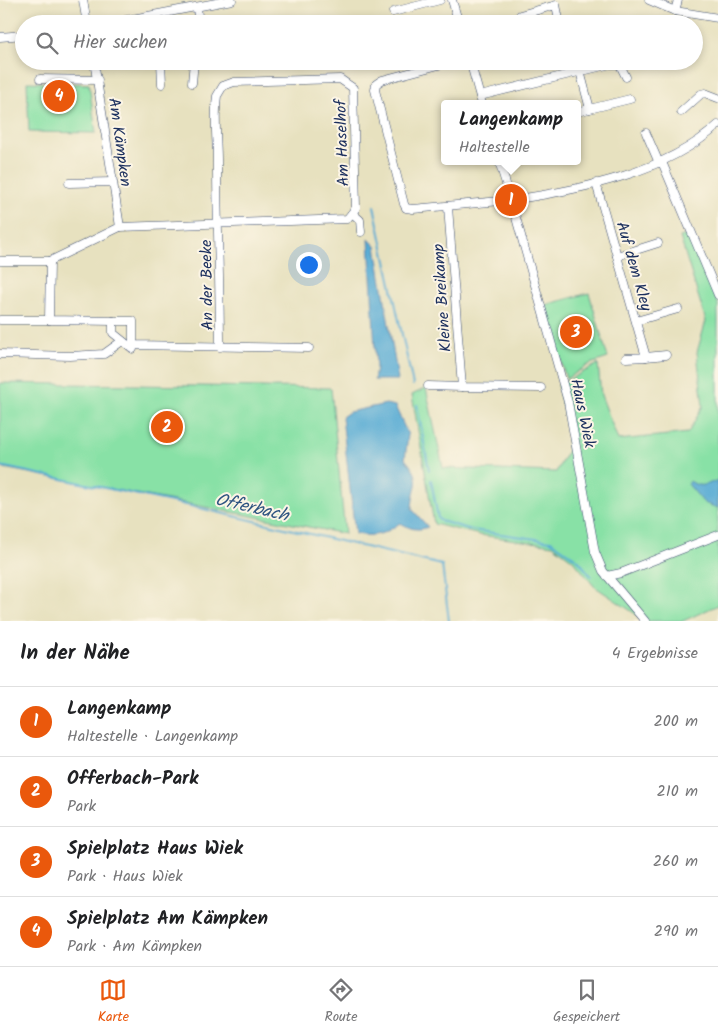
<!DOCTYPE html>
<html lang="de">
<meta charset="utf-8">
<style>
body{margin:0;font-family:Kalam,sans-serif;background:#f2f2f2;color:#202124}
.you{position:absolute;left:308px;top:264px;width:18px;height:18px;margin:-12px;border:4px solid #fff;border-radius:50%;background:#1a73e8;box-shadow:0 0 0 8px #1a73e833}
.badge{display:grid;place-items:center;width:32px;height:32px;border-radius:50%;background:#ea580c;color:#fff;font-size:16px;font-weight:700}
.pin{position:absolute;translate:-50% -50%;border:2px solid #fff;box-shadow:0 1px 5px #0006}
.popup{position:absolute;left:441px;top:100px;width:140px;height:65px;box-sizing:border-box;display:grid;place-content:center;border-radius:5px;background:#fff;filter:drop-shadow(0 1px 4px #0005);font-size:16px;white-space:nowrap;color:#757577}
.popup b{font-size:19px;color:#202124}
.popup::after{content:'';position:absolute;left:50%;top:100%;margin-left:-10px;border:10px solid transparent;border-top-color:#fff}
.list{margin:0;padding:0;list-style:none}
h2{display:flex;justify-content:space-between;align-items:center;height:65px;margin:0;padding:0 20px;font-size:21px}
h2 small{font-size:16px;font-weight:400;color:#757577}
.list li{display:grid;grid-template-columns:32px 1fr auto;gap:15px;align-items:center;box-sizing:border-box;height:70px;padding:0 20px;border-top:1px solid #e0e0e0}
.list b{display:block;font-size:19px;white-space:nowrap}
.list p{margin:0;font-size:16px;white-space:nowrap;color:#757577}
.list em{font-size:16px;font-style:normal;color:#757577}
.icon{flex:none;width:28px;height:28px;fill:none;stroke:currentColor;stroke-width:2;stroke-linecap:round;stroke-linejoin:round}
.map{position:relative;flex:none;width:718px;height:621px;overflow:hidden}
.search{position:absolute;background:#fff;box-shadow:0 2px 8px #0003;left:15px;right:15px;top:15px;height:55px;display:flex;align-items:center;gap:12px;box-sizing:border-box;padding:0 18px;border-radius:28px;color:#757577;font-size:19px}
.sheet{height:345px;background:#fff}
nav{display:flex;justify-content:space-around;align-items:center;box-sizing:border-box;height:70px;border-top:1px solid #e0e0e0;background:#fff;font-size:14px;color:#757577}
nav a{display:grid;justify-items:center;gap:2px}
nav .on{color:#ea580c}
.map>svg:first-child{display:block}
.green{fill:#88e1a6;stroke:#528882}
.water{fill:#59acd4;stroke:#3a6e99}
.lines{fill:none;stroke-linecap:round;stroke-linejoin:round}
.stream{stroke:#59acd4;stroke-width:2}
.minor-casing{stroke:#3a4a6d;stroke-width:9}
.minor{stroke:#fff;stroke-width:8}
.labels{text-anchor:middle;stroke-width:4;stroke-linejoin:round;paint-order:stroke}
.street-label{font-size:16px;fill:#1b2f5e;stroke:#fcf5e5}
.water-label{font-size:18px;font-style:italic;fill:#2e5481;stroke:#fcf5e5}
</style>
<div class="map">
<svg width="718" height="621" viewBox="0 0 718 621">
<rect width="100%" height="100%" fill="#fcf5e5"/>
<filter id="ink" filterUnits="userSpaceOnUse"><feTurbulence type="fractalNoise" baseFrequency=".02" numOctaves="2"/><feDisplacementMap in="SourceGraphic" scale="10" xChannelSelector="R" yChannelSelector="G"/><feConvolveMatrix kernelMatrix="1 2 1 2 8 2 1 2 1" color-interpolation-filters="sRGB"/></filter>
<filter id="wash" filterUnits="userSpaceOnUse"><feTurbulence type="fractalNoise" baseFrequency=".0096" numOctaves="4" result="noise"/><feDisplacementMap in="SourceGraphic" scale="20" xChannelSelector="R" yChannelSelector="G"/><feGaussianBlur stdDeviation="1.12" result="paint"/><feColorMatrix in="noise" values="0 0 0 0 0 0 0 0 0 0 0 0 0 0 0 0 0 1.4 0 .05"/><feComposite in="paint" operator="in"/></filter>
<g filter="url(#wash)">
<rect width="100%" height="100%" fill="#e7e1bf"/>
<!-- green -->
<g class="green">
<polygon points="27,82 89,84 96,133 29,132"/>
<polygon points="689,234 718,303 718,605 683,621 646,621 594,586 573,560 553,545 480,535 434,524 412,395 426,388 443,468 556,472 568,450 568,429 558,386 598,364 601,395 618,440 688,433 703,406 697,352 706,321 680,237"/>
<polygon points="589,293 608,358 590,364 566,379 545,305"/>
<polygon points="0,383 331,388 345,534 3,468 0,466"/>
</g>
<!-- water -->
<g class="water">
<polygon points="369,239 376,246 398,380 374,380 376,368"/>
<path d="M386 404 395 406 408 435 405 459C425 481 413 485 412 509L428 527C417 531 411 529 400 523 383 535 376 537 355 534L342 417 349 412Z"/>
<path d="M718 480V508L704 503 688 484 690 481C701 489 707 484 718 480Z"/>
</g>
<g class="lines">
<!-- stream -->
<g class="stream">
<polyline points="374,206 413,385"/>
<polyline points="417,405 429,470"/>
<polyline points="0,466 191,506 442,565 449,621"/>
<polyline points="431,480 438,518 441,521 472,530 551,541 578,560 591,576"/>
</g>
</g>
</g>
<g filter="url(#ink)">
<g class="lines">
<defs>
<g id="minor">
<polyline points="83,0 87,24"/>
<polyline points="452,0 459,24"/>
<polyline points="649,0 675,11 718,18"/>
<polyline points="197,8 199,24"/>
<polyline points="675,11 678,0"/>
<polyline points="393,12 440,0"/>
<polyline points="520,15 556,5 560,24"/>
<polyline points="106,24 232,0"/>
<polyline points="0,37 24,35"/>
<polyline points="94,61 120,227"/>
<polyline points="161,61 162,84"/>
<polyline points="454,61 382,80 376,84 375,90 404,204 406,208 413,209 511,200 568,402 595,552 603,571 645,621"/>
<polyline points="470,61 482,104"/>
<polyline points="570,61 573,73"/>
<polyline points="580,71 590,109"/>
<polyline points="40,79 98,80"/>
<polyline points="192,83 194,61"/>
<polyline points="480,96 611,64 620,65 626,77"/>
<polyline points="577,112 630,99"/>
<polyline points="681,112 701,94 705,93 718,98"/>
<polyline points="646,133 659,163"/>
<path d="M499 161 511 200C580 190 666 173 718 125"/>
<polyline points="662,162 718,295"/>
<polyline points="69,183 112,182"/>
<polyline points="596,183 646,357 626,358"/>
<polyline points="448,207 462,387 541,388"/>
<polyline points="352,213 360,220 361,232"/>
<polyline points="617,256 658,243"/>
<path d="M0 261H50L120 227 347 219 356 208 353 88 340 79 234 82 223 86 217 96C214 117 217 140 217 162 217 223 220 285 220 347"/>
<polyline points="50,261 49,320 113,321"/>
<polyline points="0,320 49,320"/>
<polyline points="636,321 678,309"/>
<polyline points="133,345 133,321 113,321 113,333 133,349 133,345 309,348"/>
<polyline points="0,354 70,356 104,354 122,341"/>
<polyline points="646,357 666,355"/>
<polyline points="428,386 462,387"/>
<polyline points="607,576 621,573 718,535"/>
</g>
</defs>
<!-- minor casing -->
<use href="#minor" class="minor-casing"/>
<!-- minor -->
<use href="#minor" class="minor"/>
</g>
</g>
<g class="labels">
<!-- street labels -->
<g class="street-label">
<text transform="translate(121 142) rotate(82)" y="6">Am Kämpken</text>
<text transform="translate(341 143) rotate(-92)" y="6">Am Haselhof</text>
<text transform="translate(635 266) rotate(74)" y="6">Auf dem Kley</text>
<text transform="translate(206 285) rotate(-91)" y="6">An der Beeke</text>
<text transform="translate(441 298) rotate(-94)" y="6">Kleine Breikamp</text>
<text transform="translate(584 413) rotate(78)" y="6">Haus Wiek</text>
</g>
<!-- water labels -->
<g class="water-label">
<text transform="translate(252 507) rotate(13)" y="6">Offerbach</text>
</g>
</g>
</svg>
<div class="you"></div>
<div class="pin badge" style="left:511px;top:200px">1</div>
<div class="popup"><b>Langenkamp</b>Haltestelle</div>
<div class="pin badge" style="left:167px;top:427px">2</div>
<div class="pin badge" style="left:576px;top:332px">3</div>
<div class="pin badge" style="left:59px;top:96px">4</div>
<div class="search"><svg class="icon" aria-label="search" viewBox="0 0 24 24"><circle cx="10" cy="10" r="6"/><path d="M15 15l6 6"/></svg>Hier suchen</div>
</div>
<section class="sheet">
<h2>In der Nähe<small>4 Ergebnisse</small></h2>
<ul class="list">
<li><span class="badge">1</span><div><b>Langenkamp</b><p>Haltestelle · Langenkamp</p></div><em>200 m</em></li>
<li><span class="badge">2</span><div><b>Offerbach-Park</b><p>Park</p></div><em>210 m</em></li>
<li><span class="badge">3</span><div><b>Spielplatz Haus Wiek</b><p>Park · Haus Wiek</p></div><em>260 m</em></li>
<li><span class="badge">4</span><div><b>Spielplatz Am Kämpken</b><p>Park · Am Kämpken</p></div><em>290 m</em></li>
</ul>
</section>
<nav>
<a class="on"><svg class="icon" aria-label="map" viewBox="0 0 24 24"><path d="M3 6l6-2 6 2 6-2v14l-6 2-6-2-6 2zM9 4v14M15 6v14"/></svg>Karte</a>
<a><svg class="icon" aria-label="directions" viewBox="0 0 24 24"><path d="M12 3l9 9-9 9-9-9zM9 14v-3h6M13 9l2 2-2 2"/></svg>Route</a>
<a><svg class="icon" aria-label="saved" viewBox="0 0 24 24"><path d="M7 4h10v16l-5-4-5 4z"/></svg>Gespeichert</a>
</nav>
